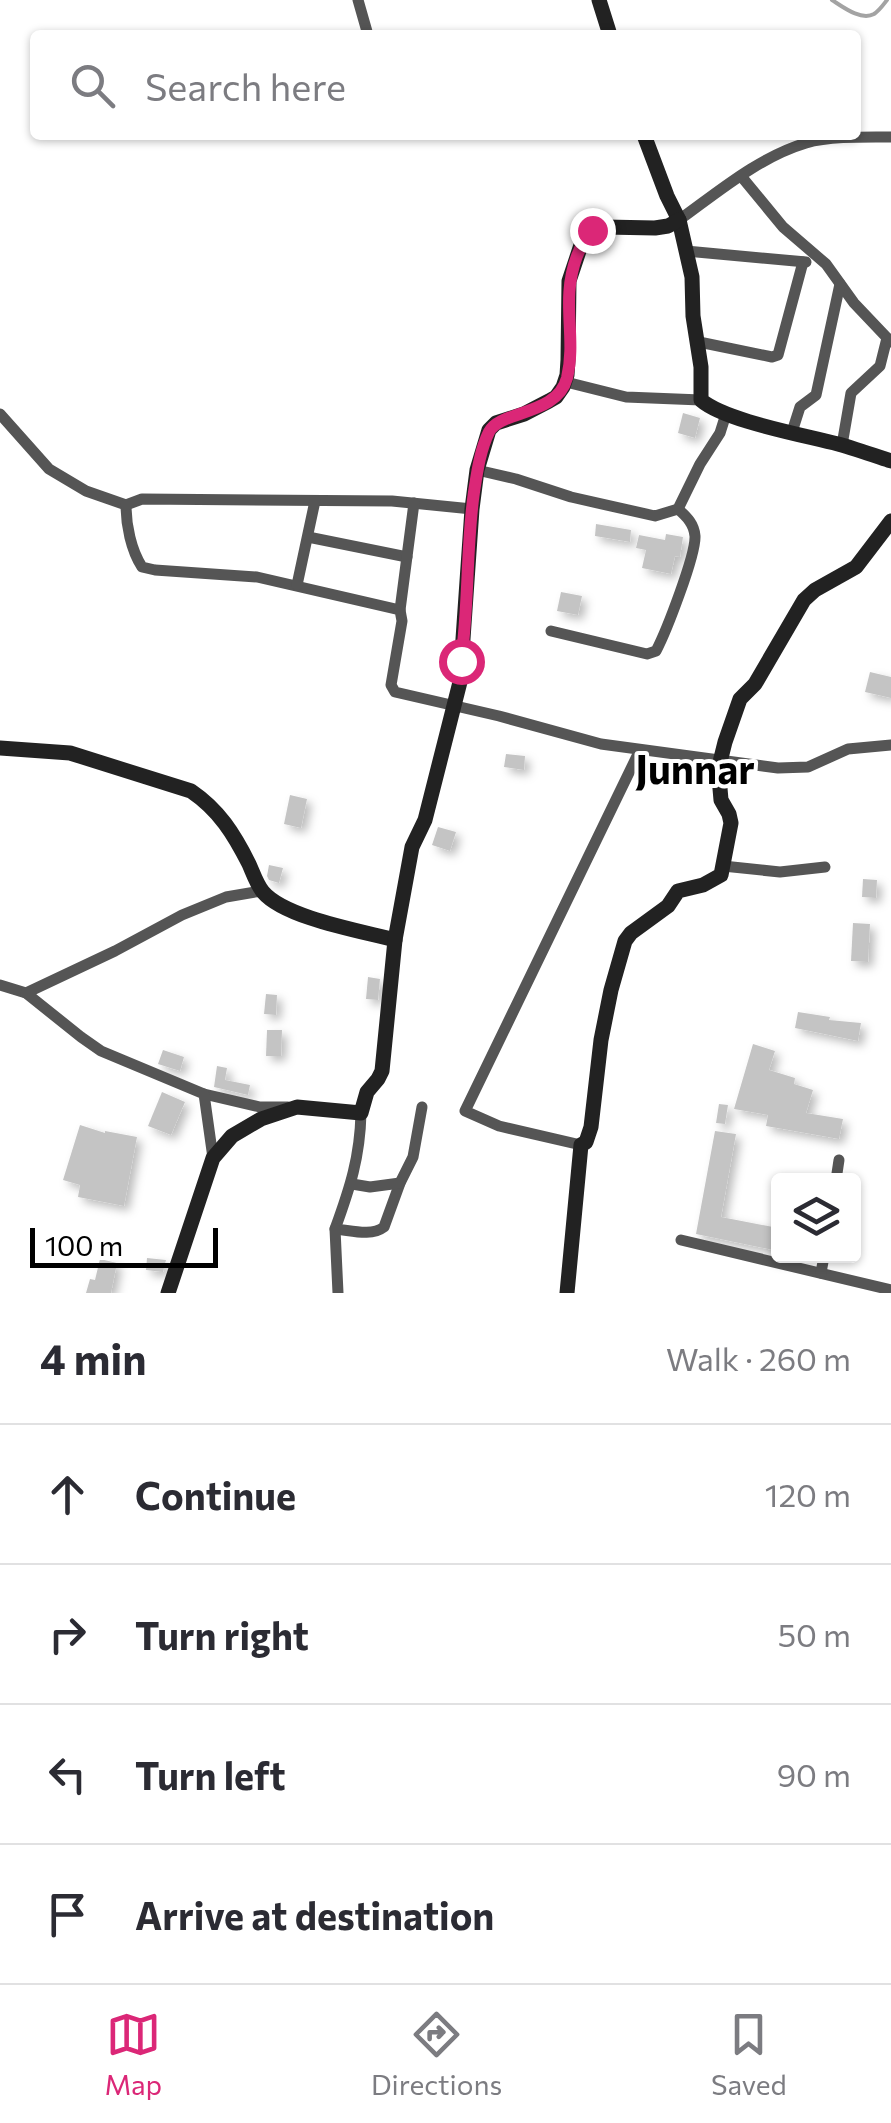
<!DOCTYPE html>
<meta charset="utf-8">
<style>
body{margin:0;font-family:Commissioner,sans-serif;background:#f2f2f3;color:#2b2b33}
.controls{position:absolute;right:30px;bottom:30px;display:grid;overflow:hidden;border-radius:10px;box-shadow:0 2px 8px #0004}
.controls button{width:90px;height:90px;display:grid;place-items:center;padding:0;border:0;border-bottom:2px solid #e1e1e2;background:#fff;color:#2b2b33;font:50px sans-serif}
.scale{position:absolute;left:30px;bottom:25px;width:188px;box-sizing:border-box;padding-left:10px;border:5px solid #000;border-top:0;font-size:28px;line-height:35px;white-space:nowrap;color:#000;-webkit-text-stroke:8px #fff;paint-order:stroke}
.stop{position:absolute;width:30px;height:30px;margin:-22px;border:8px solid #db2777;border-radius:50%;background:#fff}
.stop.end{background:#db2777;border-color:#fff;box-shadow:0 2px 10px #0008}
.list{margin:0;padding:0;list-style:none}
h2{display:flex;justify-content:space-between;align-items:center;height:130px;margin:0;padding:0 40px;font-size:42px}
h2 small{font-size:32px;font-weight:400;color:#7c7c81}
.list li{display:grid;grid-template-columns:65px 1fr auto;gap:30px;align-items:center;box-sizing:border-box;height:140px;padding:0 40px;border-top:2px solid #e1e1e2}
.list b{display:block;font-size:38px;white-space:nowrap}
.list em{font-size:32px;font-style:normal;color:#7c7c81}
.icon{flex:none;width:55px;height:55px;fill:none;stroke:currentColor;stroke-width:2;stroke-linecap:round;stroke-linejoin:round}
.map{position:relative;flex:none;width:891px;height:1293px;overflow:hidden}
.search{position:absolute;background:#fff;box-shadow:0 2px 8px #0004;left:30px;right:30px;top:30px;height:110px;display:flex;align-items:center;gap:25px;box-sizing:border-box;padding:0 35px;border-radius:10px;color:#7c7c81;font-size:38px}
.sheet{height:690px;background:#fff}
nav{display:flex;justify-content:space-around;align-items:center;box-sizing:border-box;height:140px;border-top:2px solid #e1e1e2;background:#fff;font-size:28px;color:#7c7c81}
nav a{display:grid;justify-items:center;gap:5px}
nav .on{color:#db2777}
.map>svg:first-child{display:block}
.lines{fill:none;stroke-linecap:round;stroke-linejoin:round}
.stream{stroke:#a3a3a3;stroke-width:4}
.building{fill:#c4c4c4;filter:url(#shadow)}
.street{stroke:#555;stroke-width:11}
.secondary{stroke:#222;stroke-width:15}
.route{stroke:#db2777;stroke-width:12}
.labels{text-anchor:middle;stroke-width:8;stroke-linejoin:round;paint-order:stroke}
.district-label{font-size:40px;font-weight:bold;fill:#000;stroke:#fff}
</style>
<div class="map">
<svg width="891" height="1293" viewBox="0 0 891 1293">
<defs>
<filter id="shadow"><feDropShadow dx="5" dy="5" stdDeviation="5" flood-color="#0004"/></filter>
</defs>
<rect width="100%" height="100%" fill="#fff"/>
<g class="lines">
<!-- stream -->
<path class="stream" d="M832 0C843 7 861 21 874 14 880 10 883 5 887 0"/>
</g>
<!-- building -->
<g class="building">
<polygon points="683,413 700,418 695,438 678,433"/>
<polygon points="596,524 631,530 630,542 595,536"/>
<polygon points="666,534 683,537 680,557 675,556 671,574 642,568 646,550 636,548 639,535 665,540"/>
<polygon points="561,592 582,596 578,615 557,611"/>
<polygon points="870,672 891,677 891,698 865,692"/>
<polygon points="506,754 525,756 524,770 504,767"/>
<polygon points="290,795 307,799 301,828 284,824"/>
<polygon points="438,827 456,832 450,851 432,845"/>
<polygon points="269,865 283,868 279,883 269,880 267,876"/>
<polygon points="863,879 877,880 876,898 862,897"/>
<polygon points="853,923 870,924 868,962 851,961"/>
<polygon points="368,977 380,979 378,1000 366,999"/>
<polygon points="266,994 277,995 276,1015 264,1014"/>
<polygon points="798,1012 830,1017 829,1020 861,1023 858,1041 795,1028"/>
<polygon points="267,1030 282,1030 281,1056 266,1056"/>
<polygon points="753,1044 775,1051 769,1070 795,1078 794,1084 813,1090 806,1113 843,1119 839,1139 766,1126 768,1115 734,1109"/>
<polygon points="163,1050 184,1057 180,1071 158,1064"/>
<polygon points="217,1066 227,1068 225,1080 250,1085 248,1095 214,1087"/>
<polygon points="162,1092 185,1102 171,1135 148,1126"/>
<polygon points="719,1104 728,1105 725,1124 716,1123"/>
<polygon points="80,1125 105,1133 105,1131 137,1137 124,1206 78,1197 80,1185 63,1180"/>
<polygon points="715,1131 736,1134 721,1217 778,1228 778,1251 696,1234"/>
<polygon points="147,1258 166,1260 163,1272 146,1270"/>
<polygon points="100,1259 117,1263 111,1293 86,1293 90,1279 95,1280"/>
</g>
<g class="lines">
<!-- street -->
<g class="street">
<polyline points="358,0 368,35"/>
<polyline points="741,176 783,227 826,264 854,303 891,342"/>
<path d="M679 220C718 192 759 157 806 143 830 136 865 137 891 137"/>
<polyline points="686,251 806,262"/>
<polyline points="699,342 772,357 778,355 803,262"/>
<polyline points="566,382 626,397 701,400"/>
<path d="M0 414 49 469 86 491 126 505C126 525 131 550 142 567L155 570 257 577 400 610 402 621 391 685 395 692 499 716 601 744 778 768 808 767 848 749 891 745"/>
<polyline points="792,432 800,407 816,395 840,284"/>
<polyline points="842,445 851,393 880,366 887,338"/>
<polyline points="477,470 516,479 571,497 655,516 678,509 700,464 720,433 726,414"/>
<polyline points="126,505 142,499 392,501 472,509"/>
<polyline points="308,537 407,557"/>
<polyline points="297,585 315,501"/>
<polyline points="400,610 414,503"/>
<path d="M551 631 647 654 656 651C666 632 696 555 695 536 694 524 687 517 678 509"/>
<polyline points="723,866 780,872 825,867"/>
<polyline points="0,985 26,993"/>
<polyline points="204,1094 260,1107 288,1107"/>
<path d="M361 1113C360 1157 350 1188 335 1229 350 1230 371 1237 384 1227L400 1183 413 1157 422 1107"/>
<polyline points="581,1145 499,1126 465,1111 640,750"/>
<polyline points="213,1158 204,1094 101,1051 81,1037 26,993 115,951 182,915 226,897 261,891"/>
<polyline points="836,1180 839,1160"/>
<polyline points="352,1184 370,1187 400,1183"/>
<polyline points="335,1229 338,1293"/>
<polyline points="681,1240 891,1290"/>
<polyline points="821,1273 824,1256"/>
</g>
<!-- secondary -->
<g class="secondary">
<polyline points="599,0 610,35"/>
<path d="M644 135 667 196 679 220 692 277 693 316 701 367V400C725 421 804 435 838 444 856 449 873 455 891 461"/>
<path d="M0 748 70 753 191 791C219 810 234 834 249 864 253 873 257 885 263 892 285 918 361 931 395 940"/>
<polyline points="168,1293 213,1158 232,1136 261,1119 297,1107 361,1113 367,1092 378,1079 382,1071 395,940 412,847 425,820 460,682 472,509 477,470 489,430 496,423 524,414 549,401 556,397 563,387 567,375 568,360 569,281 584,236 592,230 605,227 655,228 668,226 679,220"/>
<polyline points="567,1293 581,1145 586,1142 591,1127 601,1040 611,990 625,941 631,933 668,906 678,891 703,885 721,875 731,823 729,814 721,800 719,777 720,762 725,742 740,699 755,684 804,600 815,590 856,567 891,521"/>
</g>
</g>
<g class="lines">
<!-- route -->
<path class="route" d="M461 661C469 605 466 548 474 492 477 473 480 450 489 432 500 410 557 416 567 378 577 336 560 301 577 256 582 245 583 237 592 230"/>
</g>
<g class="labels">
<!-- district labels -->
<g class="district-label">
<text x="695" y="784">Junnar</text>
</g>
</g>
</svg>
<div class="controls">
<button><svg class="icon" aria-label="layers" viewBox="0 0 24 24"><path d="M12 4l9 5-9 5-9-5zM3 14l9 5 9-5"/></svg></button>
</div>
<div class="scale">100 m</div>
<div class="stop" style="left:461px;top:661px"></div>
<div class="stop end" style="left:592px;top:230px"></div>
<div class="search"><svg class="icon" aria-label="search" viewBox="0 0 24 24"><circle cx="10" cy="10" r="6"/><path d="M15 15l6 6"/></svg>Search here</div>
</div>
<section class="sheet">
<h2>4 min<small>Walk · 260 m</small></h2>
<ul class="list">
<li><svg class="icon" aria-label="ahead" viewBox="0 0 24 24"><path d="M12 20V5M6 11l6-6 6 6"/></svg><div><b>Continue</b></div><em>120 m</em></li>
<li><svg class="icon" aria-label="right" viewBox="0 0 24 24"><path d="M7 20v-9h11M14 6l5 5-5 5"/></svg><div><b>Turn right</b></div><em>50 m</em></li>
<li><svg class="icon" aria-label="left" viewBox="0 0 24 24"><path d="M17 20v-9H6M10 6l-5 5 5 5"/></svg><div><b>Turn left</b></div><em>90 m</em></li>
<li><svg class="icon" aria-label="arrive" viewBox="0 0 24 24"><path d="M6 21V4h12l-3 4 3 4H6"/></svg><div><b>Arrive at destination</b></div></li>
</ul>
</section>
<nav>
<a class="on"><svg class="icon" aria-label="map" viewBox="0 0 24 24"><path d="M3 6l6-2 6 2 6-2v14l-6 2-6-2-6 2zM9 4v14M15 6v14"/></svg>Map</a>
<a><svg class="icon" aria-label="directions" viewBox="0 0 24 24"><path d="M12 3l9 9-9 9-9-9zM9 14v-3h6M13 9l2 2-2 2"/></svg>Directions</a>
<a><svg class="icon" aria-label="saved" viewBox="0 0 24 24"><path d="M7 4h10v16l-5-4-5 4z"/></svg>Saved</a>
</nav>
